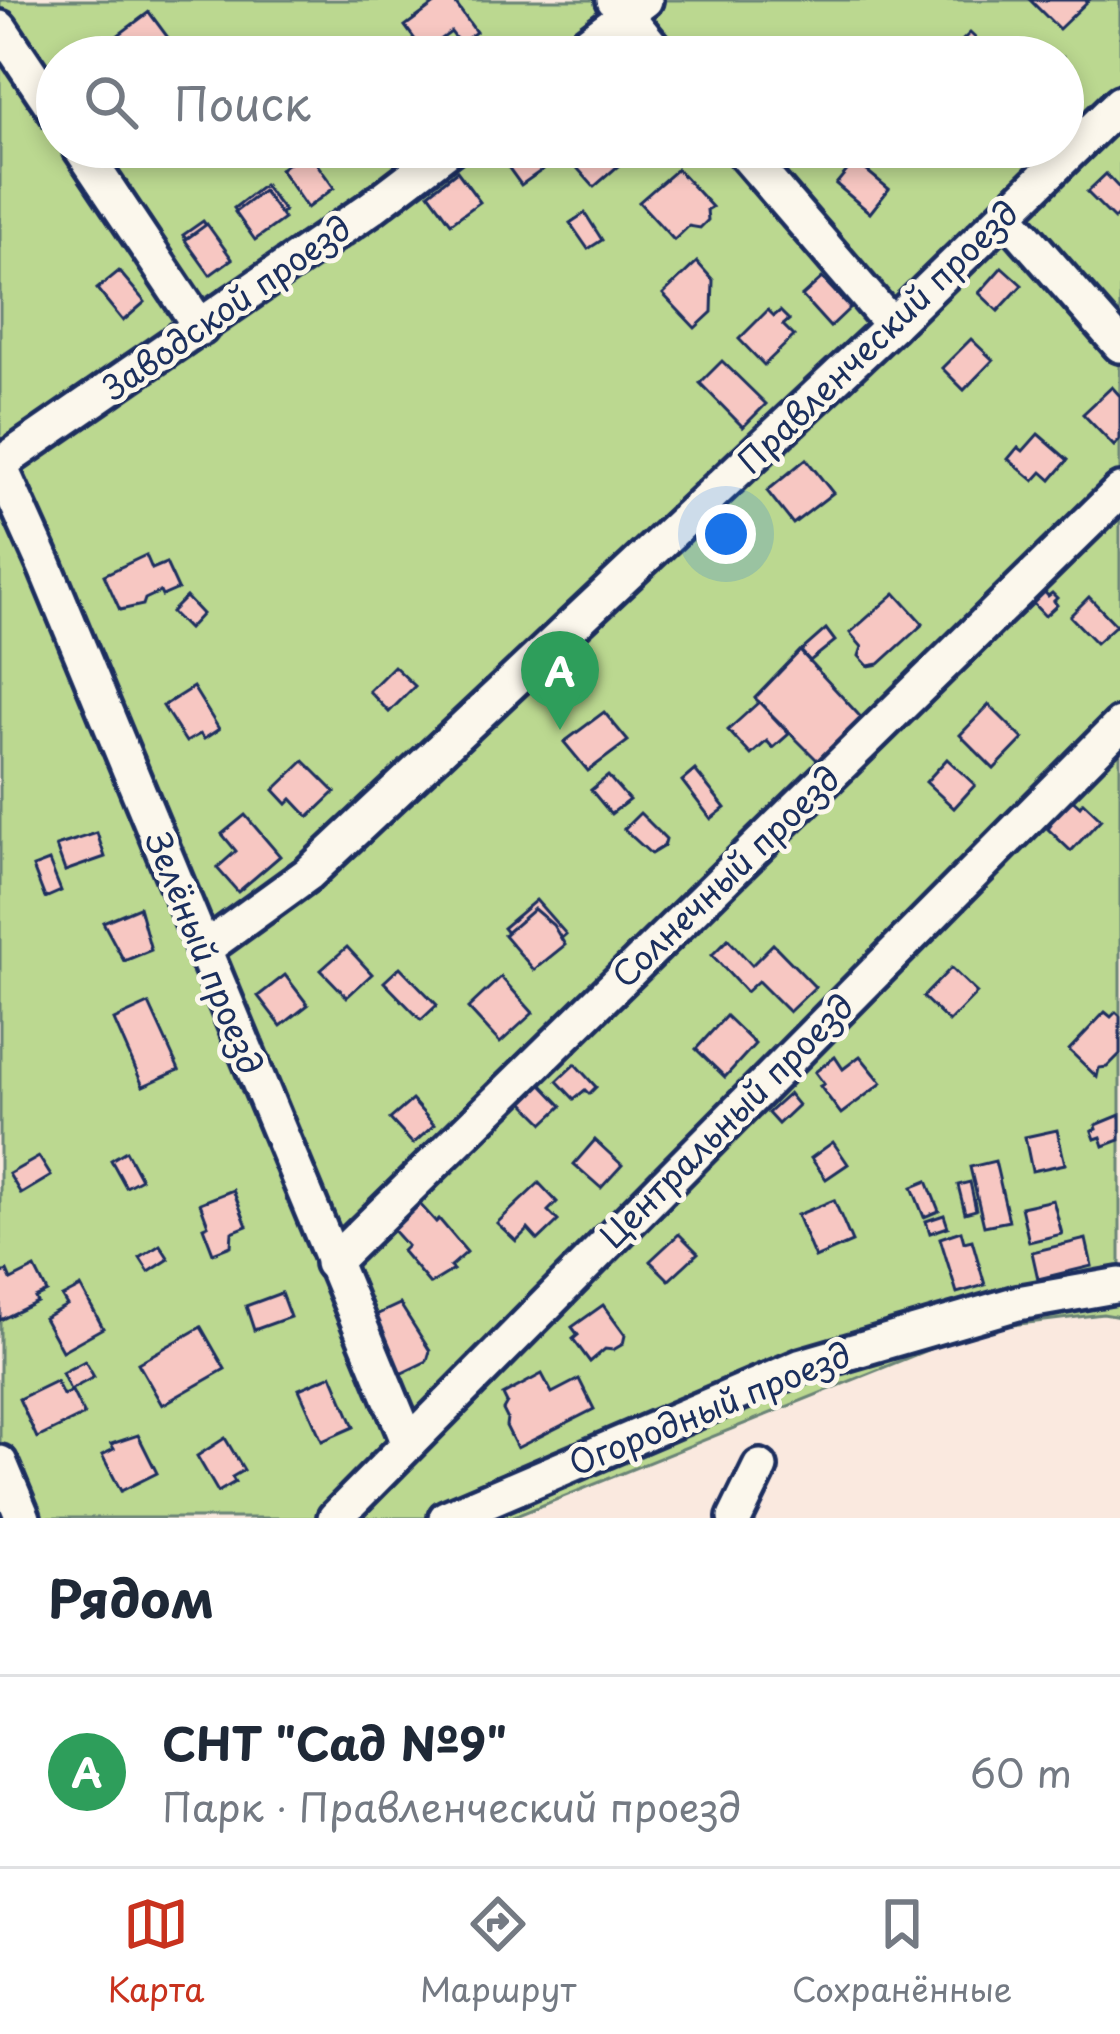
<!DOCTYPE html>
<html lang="ru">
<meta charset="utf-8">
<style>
body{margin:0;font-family:"Playpen Sans",sans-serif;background:#f2f2f3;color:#1f2937}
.you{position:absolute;left:726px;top:534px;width:42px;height:42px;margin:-30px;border:9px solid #fff;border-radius:50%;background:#1a73e8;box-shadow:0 0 0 18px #1a73e833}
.badge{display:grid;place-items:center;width:78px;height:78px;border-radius:50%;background:#c8321e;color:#fff;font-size:39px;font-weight:700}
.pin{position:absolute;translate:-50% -99px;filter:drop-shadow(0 3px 6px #0008)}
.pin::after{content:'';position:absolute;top:63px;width:42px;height:36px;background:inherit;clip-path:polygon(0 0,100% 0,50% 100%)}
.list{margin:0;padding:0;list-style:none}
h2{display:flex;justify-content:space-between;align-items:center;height:156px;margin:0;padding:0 48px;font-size:51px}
h2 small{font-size:39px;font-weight:400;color:#747a83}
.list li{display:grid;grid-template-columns:78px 1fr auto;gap:36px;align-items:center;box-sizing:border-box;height:192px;padding:0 48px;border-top:3px solid #e0e1e3}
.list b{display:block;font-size:45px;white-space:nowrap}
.list p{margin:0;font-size:39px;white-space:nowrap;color:#747a83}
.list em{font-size:39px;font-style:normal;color:#747a83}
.icon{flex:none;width:66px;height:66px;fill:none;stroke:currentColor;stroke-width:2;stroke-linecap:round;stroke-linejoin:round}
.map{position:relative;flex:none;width:1120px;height:1518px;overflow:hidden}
.search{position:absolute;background:#fff;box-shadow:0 6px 18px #0003;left:36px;right:36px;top:36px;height:132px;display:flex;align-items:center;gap:30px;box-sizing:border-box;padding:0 42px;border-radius:66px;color:#747a83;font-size:45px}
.sheet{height:348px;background:#fff}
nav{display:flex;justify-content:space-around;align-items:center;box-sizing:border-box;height:168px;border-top:3px solid #e0e1e3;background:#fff;font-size:33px;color:#747a83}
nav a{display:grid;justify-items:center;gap:6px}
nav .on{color:#c8321e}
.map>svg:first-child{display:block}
.green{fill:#bbd890;stroke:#6b8477;stroke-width:3;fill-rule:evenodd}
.building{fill:#f7c7c2;stroke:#1b2f5e;stroke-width:3}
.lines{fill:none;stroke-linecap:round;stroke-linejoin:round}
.minor-casing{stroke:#1b2f5e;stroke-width:42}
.minor{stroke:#fbf7ec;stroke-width:33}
.labels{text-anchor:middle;stroke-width:10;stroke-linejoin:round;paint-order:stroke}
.street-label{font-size:33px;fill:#1b2f5e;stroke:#fbf7ec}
</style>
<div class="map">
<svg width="1120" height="1518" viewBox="0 0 1120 1518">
<rect width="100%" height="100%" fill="#fae9df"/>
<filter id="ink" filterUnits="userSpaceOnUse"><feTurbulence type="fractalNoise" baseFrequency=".00833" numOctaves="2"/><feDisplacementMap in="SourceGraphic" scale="24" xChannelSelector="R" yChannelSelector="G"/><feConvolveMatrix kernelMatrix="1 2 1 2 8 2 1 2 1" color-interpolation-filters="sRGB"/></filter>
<g filter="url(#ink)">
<!-- green -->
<path class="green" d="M0 0H1120V1317L1103 1314 979 1329 511 1518H26L0 1458ZM57 57H1063V147H57Z"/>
<!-- building -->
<g class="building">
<polygon points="432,0 453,0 476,32 460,44 451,32 424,52 405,26 435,4"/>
<polygon points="1030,0 1089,0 1059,29"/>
<polygon points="149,12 169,39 147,57 89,57"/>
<polygon points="970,33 991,53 987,57 945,57"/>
<polygon points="506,147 534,147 548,166 521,185 498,153"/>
<polygon points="588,147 616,147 626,159 594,187 571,161"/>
<polygon points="307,150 334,188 307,208 280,169"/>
<polygon points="855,161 889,189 870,213 836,184"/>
<polygon points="677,169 712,207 707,210 708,220 700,228 689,226 674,240 639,202"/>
<polygon points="457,171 480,202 451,223 429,193"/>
<polygon points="1106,174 1120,189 1120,213 1114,219 1087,192"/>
<polygon points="264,185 284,211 254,234 234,208"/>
<polygon points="263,191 284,219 255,240 235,212"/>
<polygon points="585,213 602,240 588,249 570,223"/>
<polygon points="203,221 226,253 206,267 183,235"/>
<polygon points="207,224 232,259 210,275 185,240"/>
<polygon points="697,262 713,280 712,312 695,328 663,294"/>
<polygon points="1002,267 1022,285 998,311 979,293"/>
<polygon points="119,271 145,302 123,321 97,289"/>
<polygon points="822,278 850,308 830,327 802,296"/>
<polygon points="768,310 774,316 780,311 789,320 783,325 794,336 764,365 739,339"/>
<polygon points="971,339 993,360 964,390 942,368"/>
<polygon points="722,361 766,404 743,427 700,383"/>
<polygon points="1112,387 1120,396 1120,440 1114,446 1083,414"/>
<polygon points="1038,434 1068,460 1051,480 1042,472 1034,481 1008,459 1018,447 1023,451"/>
<polygon points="806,459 833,493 793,524 767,491"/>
<polygon points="146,555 152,569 166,563 178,589 162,596 160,592 145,599 143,605 120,610 104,575"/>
<polygon points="1035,581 1048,596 1052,593 1057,598 1054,601 1057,605 1045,616 1023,593"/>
<polygon points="895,593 923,624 879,664 868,666 859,656 862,647 850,633"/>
<polygon points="186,597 202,614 188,629 171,612"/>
<polygon points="1089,597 1116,625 1096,643 1070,616"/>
<polygon points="826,629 835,641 810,661 801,651"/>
<polygon points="800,651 867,724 824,767 755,698"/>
<polygon points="394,666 415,686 389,712 369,691"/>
<polygon points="193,687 219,729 204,739 200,734 186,742 163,706"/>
<polygon points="759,702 789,734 773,748 767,741 751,755 728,730"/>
<polygon points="989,705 1023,739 994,769 960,735"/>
<polygon points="604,712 628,741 588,771 564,742"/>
<polygon points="947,759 975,785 954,808 926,782"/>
<polygon points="304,761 335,792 309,817 292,799 287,804 274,790"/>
<polygon points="695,770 725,808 711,819 682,781"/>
<polygon points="608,776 629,800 611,814 591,790"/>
<polygon points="1070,797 1080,806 1083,802 1101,819 1071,851 1048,829 1051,825 1047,821"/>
<polygon points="640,813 666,839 664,846 651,854 624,829"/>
<polygon points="245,815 280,856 238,892 217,868 236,851 222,834"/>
<polygon points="97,833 105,857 65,871 56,846"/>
<polygon points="49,861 61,891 45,898 33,867"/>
<polygon points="536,900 566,934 533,963 503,928"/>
<polygon points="139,907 151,950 124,961 103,922"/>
<polygon points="534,909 553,925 565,945 534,970 504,935"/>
<polygon points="728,939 752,965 773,944 815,987 789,1012 758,981 746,992 712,955"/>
<polygon points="347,947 372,974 347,997 321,970"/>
<polygon points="400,967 437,1005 421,1020 384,982"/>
<polygon points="951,968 977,993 949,1022 923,997"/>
<polygon points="285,975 308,1005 281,1026 258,996"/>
<polygon points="501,977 533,1013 500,1043 468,1008"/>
<polygon points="149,1004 179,1070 143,1086 114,1020"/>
<polygon points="1105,1012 1111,1017 1116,1012 1120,1016 1120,1054 1107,1067 1099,1068 1097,1077 1069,1050"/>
<polygon points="726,1016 755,1044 725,1077 696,1049"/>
<polygon points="860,1056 882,1083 841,1114 820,1086 824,1084 815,1072 835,1057 843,1069"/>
<polygon points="575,1064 596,1087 589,1094 585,1090 574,1099 557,1081"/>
<polygon points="541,1084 562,1106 544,1123 523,1102"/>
<polygon points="789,1094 798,1105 778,1124 768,1113"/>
<polygon points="412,1100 434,1125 413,1144 390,1119"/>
<polygon points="1120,1115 1120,1140 1104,1146 1101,1137 1095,1139 1092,1131 1097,1129 1096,1125"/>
<polygon points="1057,1130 1065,1164 1032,1171 1025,1137"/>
<polygon points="595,1140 622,1165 601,1188 574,1164"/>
<polygon points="833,1142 848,1164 826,1179 811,1158"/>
<polygon points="126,1151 141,1179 126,1187 111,1160"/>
<polygon points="39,1157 51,1176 21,1194 9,1174"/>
<polygon points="995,1161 1009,1221 984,1226 970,1167"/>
<polygon points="927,1181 939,1211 924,1217 912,1187"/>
<polygon points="970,1182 976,1210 965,1213 958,1185"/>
<polygon points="539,1183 557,1202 548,1211 558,1221 538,1240 528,1229 516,1241 497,1223"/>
<polygon points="233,1190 247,1226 232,1232 231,1246 213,1253 203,1227 208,1225 200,1203"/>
<polygon points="834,1200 852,1242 815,1258 797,1215"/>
<polygon points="1053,1200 1062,1234 1029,1242 1021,1207"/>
<polygon points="418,1202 436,1222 439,1219 467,1252 450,1267 453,1270 430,1284 402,1251 407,1246 389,1226"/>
<polygon points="944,1215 948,1227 930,1233 926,1221"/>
<polygon points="961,1231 964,1242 972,1240 985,1285 957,1293 940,1238"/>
<polygon points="679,1234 698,1253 669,1280 650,1261"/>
<polygon points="1086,1239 1092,1266 1038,1279 1032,1252"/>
<polygon points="160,1245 169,1259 149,1272 140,1258"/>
<polygon points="35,1268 47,1292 35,1298 37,1302 0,1320 0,1274 7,1271 11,1280"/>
<polygon points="81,1287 103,1328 62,1351 44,1318 67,1305 62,1297"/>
<polygon points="281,1293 290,1317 254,1330 246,1306"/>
<polygon points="400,1304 430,1351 427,1361 400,1374 374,1316"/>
<polygon points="603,1305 625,1335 623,1344 613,1350 605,1349 590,1362 573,1339 578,1335 572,1327"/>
<polygon points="201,1327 225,1369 162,1405 138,1363"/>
<polygon points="85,1361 94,1377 70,1390 62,1373"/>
<polygon points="542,1374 552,1393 579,1379 594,1409 517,1448 506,1426 507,1418 503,1410 507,1403 503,1395"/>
<polygon points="332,1375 354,1427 322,1441 299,1389"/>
<polygon points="56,1381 63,1395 72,1391 84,1415 37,1438 19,1399"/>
<polygon points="138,1435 157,1473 121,1491 102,1455 114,1449 111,1444"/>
<polygon points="225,1438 244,1470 232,1477 235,1482 218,1492 197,1456"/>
</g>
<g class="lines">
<defs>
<g id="minor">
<polyline points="614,0 661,57"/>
<polyline points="0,28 57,113"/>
<polyline points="569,57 645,0"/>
<polyline points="80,147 201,328"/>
<polyline points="739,147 892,325"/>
<polyline points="1007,216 1120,345"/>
<polyline points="0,464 371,208 451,147"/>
<polyline points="0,466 45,566 408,1441"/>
<polyline points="203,950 308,874 892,325 1120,103"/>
<polyline points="332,1263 1120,491"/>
<polyline points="0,1463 23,1518"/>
<polyline points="335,1518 1120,725"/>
<polyline points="446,1518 802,1366 1018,1303 1120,1285"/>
<polyline points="735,1518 760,1467"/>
</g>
</defs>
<!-- minor casing -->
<use href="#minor" class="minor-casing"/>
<!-- minor -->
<use href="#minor" class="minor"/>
</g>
</g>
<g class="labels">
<!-- street labels -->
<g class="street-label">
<text transform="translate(227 308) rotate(-35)" y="12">Заводской проезд</text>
<text transform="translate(878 337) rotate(-44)" y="12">Правленческий проезд</text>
<text transform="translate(726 877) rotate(-44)" y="12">Солнечный проезд</text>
<text transform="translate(204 953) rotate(68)" y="12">Зелёный проезд</text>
<text transform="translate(727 1121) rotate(-45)" y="12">Центральный проезд</text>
<text transform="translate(710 1409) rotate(-22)" y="12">Огородный проезд</text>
</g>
</g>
</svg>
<div class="you"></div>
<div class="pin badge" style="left:560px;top:730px;background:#2e9e5b">A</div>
<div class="search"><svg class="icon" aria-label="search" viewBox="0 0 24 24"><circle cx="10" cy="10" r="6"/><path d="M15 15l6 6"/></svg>Поиск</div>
</div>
<section class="sheet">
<h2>Рядом<small></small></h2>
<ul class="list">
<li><span class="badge" style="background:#2e9e5b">A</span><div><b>СНТ &quot;Сад №9&quot;</b><p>Парк · Правленческий проезд</p></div><em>60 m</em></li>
</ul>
</section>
<nav>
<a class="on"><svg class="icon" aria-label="map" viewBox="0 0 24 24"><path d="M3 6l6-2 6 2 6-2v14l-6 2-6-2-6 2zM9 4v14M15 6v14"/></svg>Карта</a>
<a><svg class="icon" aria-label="directions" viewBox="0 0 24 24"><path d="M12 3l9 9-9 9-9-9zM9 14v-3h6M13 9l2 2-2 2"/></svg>Маршрут</a>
<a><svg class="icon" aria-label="saved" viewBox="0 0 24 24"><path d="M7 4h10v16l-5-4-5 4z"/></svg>Сохранённые</a>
</nav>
